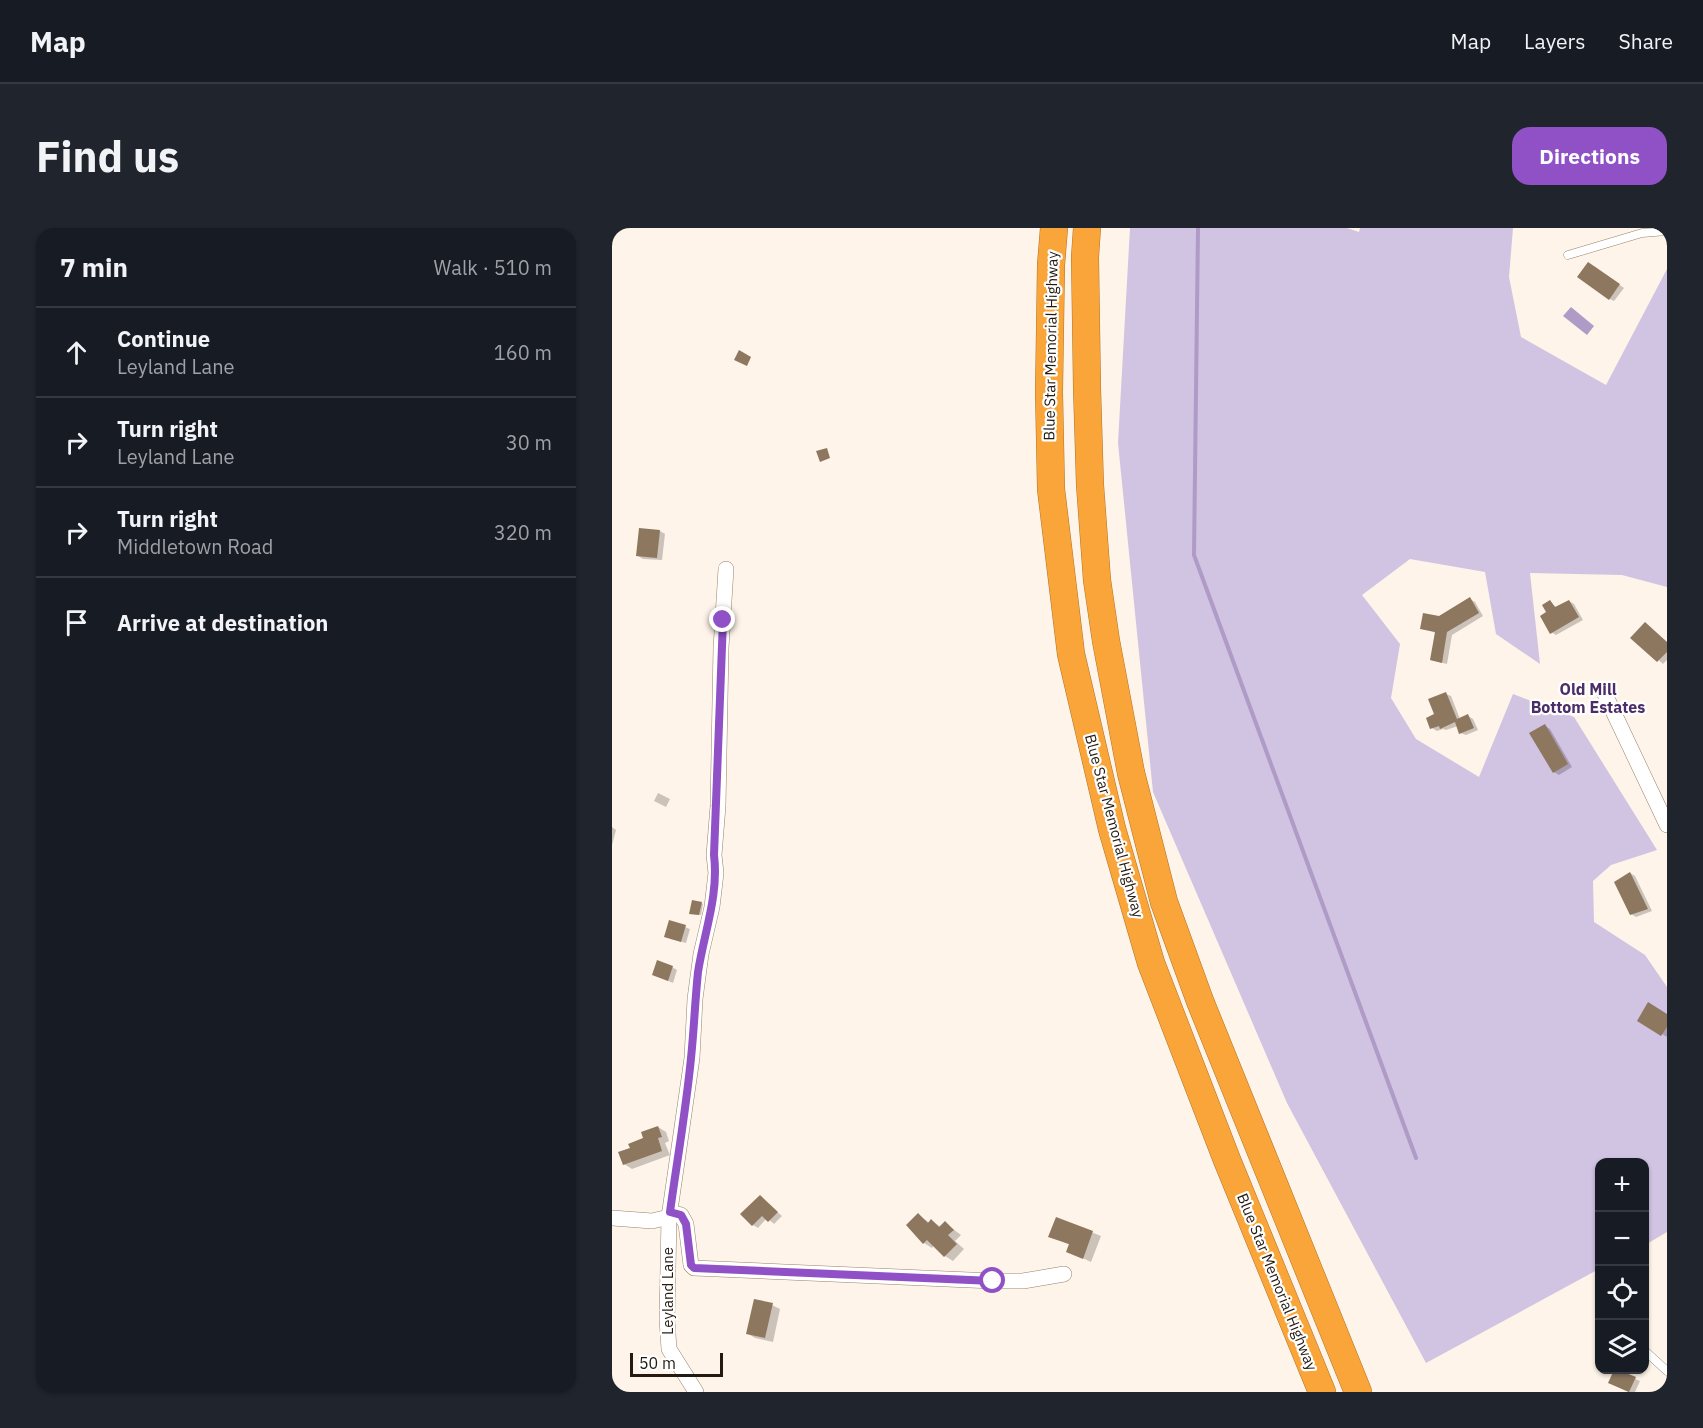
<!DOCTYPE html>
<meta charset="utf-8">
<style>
body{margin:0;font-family:"IBM Plex Sans",sans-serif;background:#20242c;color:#f1f3f6}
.controls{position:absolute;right:18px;bottom:18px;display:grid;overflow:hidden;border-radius:12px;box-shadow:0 2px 4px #0004}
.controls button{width:54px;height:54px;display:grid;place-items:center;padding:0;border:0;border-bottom:2px solid #363941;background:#171b24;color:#f1f3f6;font:30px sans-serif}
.scale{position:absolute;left:18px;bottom:15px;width:93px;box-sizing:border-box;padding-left:6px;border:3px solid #231a11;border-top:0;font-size:16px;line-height:21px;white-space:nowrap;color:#231a11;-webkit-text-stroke:4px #fff;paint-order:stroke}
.stop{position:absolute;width:18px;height:18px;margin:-14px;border:4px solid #9051c7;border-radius:50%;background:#fff}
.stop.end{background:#9051c7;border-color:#fff;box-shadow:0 2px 6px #0008}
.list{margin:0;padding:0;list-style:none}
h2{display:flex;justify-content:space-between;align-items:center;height:78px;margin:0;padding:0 24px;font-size:26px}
h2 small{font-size:20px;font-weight:400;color:#9ea1a6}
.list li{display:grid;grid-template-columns:39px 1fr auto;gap:18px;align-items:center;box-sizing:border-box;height:90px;padding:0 24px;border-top:2px solid #363941}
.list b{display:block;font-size:22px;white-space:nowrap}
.list p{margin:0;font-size:20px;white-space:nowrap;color:#9ea1a6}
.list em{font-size:20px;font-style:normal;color:#9ea1a6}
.icon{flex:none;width:33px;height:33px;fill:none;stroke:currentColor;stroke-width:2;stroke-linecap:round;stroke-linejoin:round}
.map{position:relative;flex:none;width:1055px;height:1164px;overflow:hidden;border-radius:18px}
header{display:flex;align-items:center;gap:36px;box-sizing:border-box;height:84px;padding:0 30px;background:#171b24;border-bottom:2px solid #363941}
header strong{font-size:28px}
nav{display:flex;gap:33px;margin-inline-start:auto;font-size:21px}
.intro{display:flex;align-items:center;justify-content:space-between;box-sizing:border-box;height:144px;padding:0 36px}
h1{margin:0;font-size:42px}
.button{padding:15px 27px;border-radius:18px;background:#9051c7;color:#fff;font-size:21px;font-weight:700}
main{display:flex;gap:36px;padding:0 36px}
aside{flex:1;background:#171b24;border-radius:18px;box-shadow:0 2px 4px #0004}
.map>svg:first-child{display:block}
.green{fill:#d1c3e2}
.water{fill:#af9bc6}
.shadow{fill:#0003}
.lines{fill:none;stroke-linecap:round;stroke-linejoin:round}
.stream{stroke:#af9bc6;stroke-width:4}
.building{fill:#8d775f}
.lane-casing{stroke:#99826b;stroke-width:9}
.street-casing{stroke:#99826b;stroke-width:16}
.highway-casing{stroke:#ae742b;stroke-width:28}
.lane{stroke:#fff;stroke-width:8}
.street{stroke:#fff;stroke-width:15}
.highway{stroke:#f9a539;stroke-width:27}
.route{stroke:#9051c7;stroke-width:8}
.labels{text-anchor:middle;stroke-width:4.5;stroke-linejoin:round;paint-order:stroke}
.street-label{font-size:15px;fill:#231a11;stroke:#fff}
.neighbourhood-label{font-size:16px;font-weight:bold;fill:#4b2d67;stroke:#fff}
</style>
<header>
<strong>Map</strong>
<nav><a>Map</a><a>Layers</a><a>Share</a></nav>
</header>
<div class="intro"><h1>Find us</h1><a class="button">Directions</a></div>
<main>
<aside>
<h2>7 min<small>Walk · 510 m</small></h2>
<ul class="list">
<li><svg class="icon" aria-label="ahead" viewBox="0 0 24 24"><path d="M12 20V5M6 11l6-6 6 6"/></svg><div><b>Continue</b><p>Leyland Lane</p></div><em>160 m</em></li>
<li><svg class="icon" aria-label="right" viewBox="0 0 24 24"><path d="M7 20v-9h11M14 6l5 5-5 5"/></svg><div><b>Turn right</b><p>Leyland Lane</p></div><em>30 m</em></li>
<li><svg class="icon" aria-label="right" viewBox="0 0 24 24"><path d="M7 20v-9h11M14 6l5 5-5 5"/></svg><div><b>Turn right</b><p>Middletown Road</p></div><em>320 m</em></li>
<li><svg class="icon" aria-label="arrive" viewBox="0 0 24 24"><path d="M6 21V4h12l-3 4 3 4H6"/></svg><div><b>Arrive at destination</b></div></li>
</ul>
</aside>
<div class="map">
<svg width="1055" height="1164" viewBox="0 0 1055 1164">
<rect width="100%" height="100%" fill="#fef4e9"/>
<!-- green -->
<polygon class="green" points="518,0 735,0 747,4 748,0 901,0 897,49 909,109 994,157 1055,41 1055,359 1010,347 918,345 928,436 884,406 873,344 798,331 750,367 788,416 779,470 804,511 867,549 901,466 962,489 1045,622 999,637 981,653 982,694 1033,727 1055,759 1055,1004 1033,1017 1032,934 987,934 987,1041 814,1135 675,875 541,564 506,215"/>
<!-- water -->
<polygon class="water" points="959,79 982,98 975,107 951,88"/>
<!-- shadow -->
<g class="shadow">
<polygon points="982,38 1012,60 1002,73 998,71"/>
<polygon points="48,303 53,306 50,332 31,331 26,328"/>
<polygon points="858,371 863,374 871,388 840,407 835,436 819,432 824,405 810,400"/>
<polygon points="957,373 962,376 971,392 944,407 939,404 938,374 945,380"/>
<polygon points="1033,396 1055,414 1055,432 1051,436 1021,410"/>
<polygon points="834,466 839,468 848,491 856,488 861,491 866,502 854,507 848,505 846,498 834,502 831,501 825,503 820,500"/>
<polygon points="933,498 938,501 960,539 947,547 942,544"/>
<polygon points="46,565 58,571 54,579 42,573"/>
<polygon points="0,599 4,602 0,617"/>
<polygon points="1018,645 1023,648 1040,683 1024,689 1019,686"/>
<polygon points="89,675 91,676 89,687 81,686"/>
<polygon points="73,699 78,701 74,715 59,711"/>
<polygon points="60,739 65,742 61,755 42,747"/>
<polygon points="1055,787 1055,809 1027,792"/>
<polygon points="46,899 54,904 57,913 53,915 58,927 20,941 12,936"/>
<polygon points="148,969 170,988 162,996 155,990 146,1000 141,997"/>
<polygon points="306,987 318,995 320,993 329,999 333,995 349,1007 343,1013 352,1021 341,1033 333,1028 322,1017 320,1020 312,1015"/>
<polygon points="445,990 489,1008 479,1034 456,1023 458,1017 438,1008"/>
<polygon points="160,1077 168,1081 161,1114 143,1110 135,1105"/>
<polygon points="1004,1142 1028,1153 1023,1164 1016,1164 998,1155"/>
</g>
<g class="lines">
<!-- stream -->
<polyline class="stream" points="586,0 582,327 804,930"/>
</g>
<!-- building -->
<g class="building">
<polygon points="976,34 1008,56 997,72 965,49"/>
<polygon points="127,122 139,129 135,138 122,132"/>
<polygon points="215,220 218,230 208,234 204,223"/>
<polygon points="27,300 48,302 45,330 24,328"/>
<polygon points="858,369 867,385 835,404 830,435 818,432 823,404 808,401 811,385 827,388"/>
<polygon points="938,372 943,379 957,372 967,389 938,406 928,388 934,384 930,377"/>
<polygon points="1033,394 1055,414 1055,424 1045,434 1018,410"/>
<polygon points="834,464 845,491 856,486 862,500 847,506 843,494 828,501 827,498 818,501 814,490 822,486 816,471"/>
<polygon points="933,496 956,536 941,545 917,505"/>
<polygon points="1018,644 1036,681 1018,687 1002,654"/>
<polygon points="80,672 90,674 87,687 77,686"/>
<polygon points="57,692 74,697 69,714 52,709"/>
<polygon points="45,732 61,738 56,753 40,747"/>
<polygon points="1036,774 1055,786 1055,799 1049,808 1025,793"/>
<polygon points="46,898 50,909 46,910 50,923 11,937 6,924 18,920 16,916 31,910 29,904"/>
<polygon points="148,967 166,984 156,994 150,988 140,998 128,986"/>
<polygon points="306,985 316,995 319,991 327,999 333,993 342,1002 336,1007 345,1016 332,1029 315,1012 311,1016 294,997"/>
<polygon points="444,989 481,1003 471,1031 454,1024 457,1016 436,1009"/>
<polygon points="142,1071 161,1075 153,1110 134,1106"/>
<polygon points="1002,1142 1007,1142 1024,1149 1017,1164 996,1155"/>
</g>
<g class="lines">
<defs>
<g id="lane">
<polyline points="956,27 1030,5 1055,3"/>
<polyline points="1032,1122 1055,1143"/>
</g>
<g id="street">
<polyline points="991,462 1055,597"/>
<polyline points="58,984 69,987 74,996 79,1037 82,1040 381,1053 411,1053 452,1046"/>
<polyline points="0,990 40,993 57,989"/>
<polyline points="84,1164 57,1121 55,1091 57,989 80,830 83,771 89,726 100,679 104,645 102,627 106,578 109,420 114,341"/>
</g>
<g id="highway">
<polyline points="442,0 439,37 437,164 439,261 459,426 500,601 539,735 615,932 710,1164"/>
<polyline points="475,0 473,29 475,160 478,257 485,352 494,413 519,545 552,674 588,773 746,1164"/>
</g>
</defs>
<!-- lane casing -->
<use href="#lane" class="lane-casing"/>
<!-- street casing -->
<use href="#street" class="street-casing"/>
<!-- highway casing -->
<use href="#highway" class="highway-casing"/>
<!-- lane -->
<use href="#lane" class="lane"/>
<!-- street -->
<use href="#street" class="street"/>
<!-- highway -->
<use href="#highway" class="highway"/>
</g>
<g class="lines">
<!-- route -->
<path class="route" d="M111 392 102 627C107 667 92 705 86 744 83 773 82 802 79 830 74 882 65 933 58 984L69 987 74 996 79 1037 82 1040 381 1053"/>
</g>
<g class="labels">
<!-- street labels -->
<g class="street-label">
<text transform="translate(439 118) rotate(-89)" y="5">Blue Star Memorial Highway</text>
<text transform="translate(502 598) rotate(75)" y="5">Blue Star Memorial Highway</text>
<text transform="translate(665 1054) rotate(68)" y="5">Blue Star Memorial Highway</text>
<text transform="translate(56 1063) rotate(-90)" y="5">Leyland Lane</text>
</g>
<!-- neighbourhood labels -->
<g class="neighbourhood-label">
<text x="976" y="467">Old Mill<tspan x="976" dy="18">Bottom Estates</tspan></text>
</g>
</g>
</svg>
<div class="controls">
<button>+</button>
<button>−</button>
<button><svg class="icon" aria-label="locate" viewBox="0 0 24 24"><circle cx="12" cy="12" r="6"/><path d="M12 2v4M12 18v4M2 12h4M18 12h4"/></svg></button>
<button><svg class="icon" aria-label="layers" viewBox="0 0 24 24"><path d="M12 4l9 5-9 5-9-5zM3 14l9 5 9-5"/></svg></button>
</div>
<div class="scale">50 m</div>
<div class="stop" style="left:381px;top:1053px"></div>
<div class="stop end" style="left:111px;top:392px"></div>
</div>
</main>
